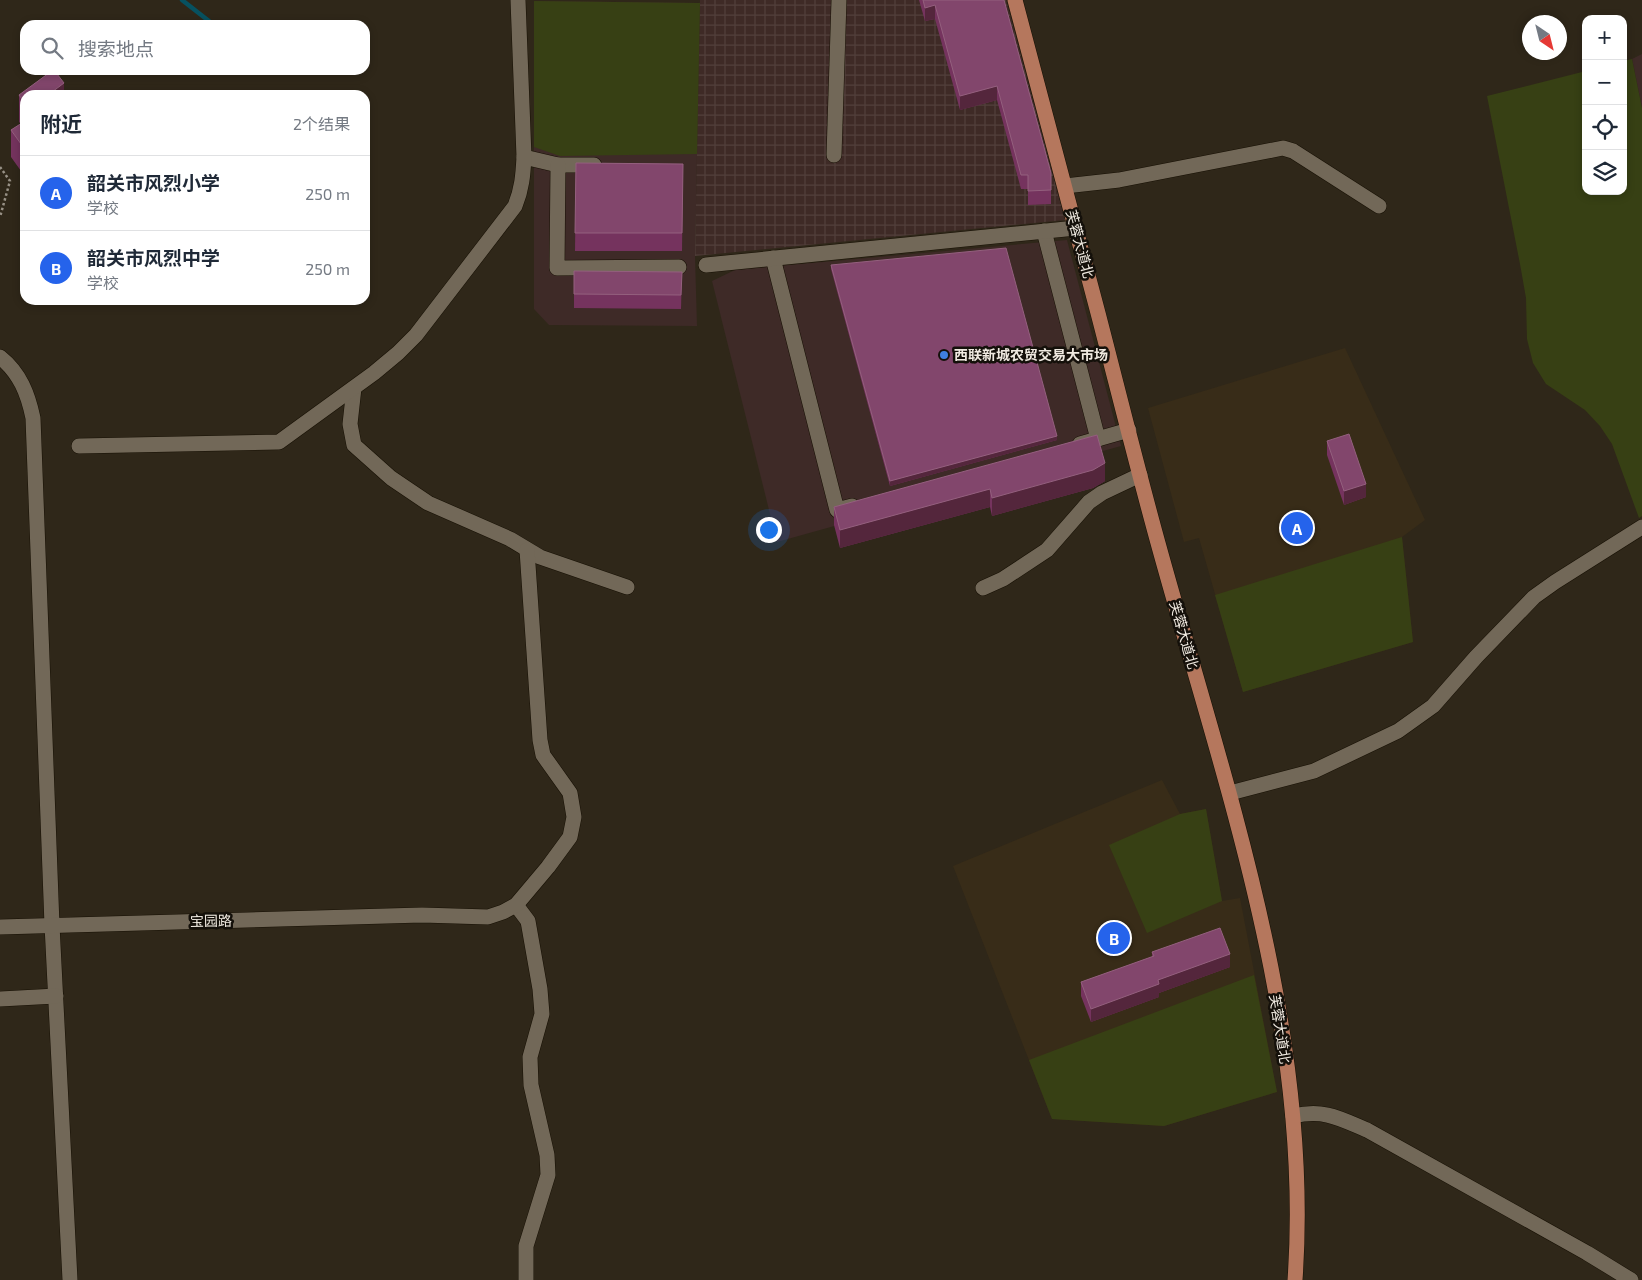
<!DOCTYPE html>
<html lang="zh">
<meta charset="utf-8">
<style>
body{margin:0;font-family:"Exo 2","Noto Sans SC",sans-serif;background:#f6f6f7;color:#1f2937}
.controls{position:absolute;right:15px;top:15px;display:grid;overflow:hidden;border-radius:10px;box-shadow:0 2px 8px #0003}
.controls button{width:45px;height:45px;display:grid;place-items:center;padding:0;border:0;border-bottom:1px solid #e0e1e3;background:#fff;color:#1f2937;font:25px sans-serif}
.compass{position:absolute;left:1522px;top:15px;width:45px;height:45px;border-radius:50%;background:#fff;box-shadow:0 2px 8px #0003;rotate:145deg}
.you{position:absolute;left:768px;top:529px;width:18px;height:18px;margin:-12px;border:4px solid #fff;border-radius:50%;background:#1a73e8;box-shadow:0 0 0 8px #1a73e833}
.badge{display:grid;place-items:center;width:32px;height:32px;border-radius:50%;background:#2563eb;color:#fff;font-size:16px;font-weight:700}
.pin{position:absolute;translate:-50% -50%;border:2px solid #fff;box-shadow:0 1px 5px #0006}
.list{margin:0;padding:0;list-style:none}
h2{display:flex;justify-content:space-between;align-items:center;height:65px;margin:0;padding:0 20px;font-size:21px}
h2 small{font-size:16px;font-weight:400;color:#747a83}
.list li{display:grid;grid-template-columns:32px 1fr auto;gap:15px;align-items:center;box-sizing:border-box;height:75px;padding:0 20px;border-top:1px solid #e0e1e3}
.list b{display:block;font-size:19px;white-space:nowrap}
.list p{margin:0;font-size:16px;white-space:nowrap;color:#747a83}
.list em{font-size:16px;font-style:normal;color:#747a83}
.icon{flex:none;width:28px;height:28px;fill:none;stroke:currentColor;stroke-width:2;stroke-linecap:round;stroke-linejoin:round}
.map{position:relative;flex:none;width:1642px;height:1280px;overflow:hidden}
.search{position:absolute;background:#fff;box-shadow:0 2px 8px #0003;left:20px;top:20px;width:350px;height:55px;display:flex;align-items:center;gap:12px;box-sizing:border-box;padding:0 18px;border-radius:15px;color:#747a83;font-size:19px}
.panel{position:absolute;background:#fff;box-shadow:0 2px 8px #0003;left:20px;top:90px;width:350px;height:215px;border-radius:15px}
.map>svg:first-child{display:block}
.commercial{fill:#3e2a27}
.industrial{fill:url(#industrial-grid)}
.built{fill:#382c18}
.grass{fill:#374014}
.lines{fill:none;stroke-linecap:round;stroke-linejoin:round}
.stream{stroke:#075160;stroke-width:4.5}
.minor-casing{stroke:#171004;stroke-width:16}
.major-casing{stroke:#171004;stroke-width:16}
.path{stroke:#989186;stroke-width:2.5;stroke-dasharray:2.5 2.5;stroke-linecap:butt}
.minor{stroke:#726858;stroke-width:15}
.major{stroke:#b5775d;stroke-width:15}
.wall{fill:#75335e}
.shaded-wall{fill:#54263c}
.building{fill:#82466c;stroke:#94607e}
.shop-dot{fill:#3f7fe0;stroke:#14100a;stroke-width:2}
.labels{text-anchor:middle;stroke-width:5;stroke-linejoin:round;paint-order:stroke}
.street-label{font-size:14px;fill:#f0eae1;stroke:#14100a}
.poi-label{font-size:14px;font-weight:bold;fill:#f0eae1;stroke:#14100a;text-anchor:start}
</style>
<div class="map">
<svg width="1642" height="1280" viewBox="0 0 1642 1280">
<defs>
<pattern id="industrial-grid" width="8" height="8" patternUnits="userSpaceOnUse" patternTransform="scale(1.25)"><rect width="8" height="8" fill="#3e2a26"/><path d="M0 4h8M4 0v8" fill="none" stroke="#513f3b"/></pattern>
</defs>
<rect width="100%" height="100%" fill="#2f2719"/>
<!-- commercial -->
<g class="commercial">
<polygon points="534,1 700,3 695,256 697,326 549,325 534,309"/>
<polygon points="1642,54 1642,108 1632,59"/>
<polygon points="1067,240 1121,446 777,542 712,281 735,270"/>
</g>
<!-- industrial -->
<polygon class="industrial" points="700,0 1006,0 1065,220 695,256"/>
<!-- built -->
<g class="built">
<polygon points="1345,348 1425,520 1402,537 1413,642 1243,692 1199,538 1184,542 1148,408"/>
<polygon points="1162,780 1180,814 1206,809 1222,901 1240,898 1277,1092 1164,1126 1052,1119 953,866"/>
</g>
<!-- grass -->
<g class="grass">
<polygon points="534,1 700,3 697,154 560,156 534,147"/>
<polygon points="1632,59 1642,108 1642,516 1639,518 1612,444 1600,426 1585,410 1546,384 1533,363 1527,339 1526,298 1520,264 1487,96 1586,71 1586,191 1623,191 1623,61"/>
<polygon points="1402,537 1413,642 1243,692 1215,595"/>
<polygon points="1206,809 1222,901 1147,933 1109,845 1180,814"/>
<polygon points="1254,975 1277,1092 1164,1126 1052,1119 1029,1060"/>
</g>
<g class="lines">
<!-- stream -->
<polyline class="stream" points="182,0 214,25"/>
<defs>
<g id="minor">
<polyline points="834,155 839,0"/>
<polyline points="524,157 558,165 594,165"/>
<polyline points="558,165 557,268 679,267"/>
<polyline points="1065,186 1119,180 1283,148 1293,151 1379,206"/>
<polyline points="1044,231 1098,439"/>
<polyline points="773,258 837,510 852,506"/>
<polyline points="706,265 1076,228"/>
<path d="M0 357C20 373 28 394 33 418L52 925 70 1280"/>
<polyline points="354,388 350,424 354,445 391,478 428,503 510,539 540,557 627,587"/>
<polyline points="1080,444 1129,430"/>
<path d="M79 446 279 442 374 373 398 353 416 335 515 206C522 189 523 175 524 157L518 0"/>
<polyline points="983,588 1003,579 1047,550 1089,502 1102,493 1140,475"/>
<polyline points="1230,793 1314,771 1398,731 1433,706 1476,657 1534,597 1555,582 1642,527"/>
<polyline points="516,905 528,921 540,989 542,1014 530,1057 531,1085 547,1155 548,1175 526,1246 526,1280"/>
<polyline points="0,927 422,915 488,917 503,912 516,905 548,867 570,837 574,817 570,793 543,755 540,740 527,550"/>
<polyline points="0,999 56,996"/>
<path d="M1293 1116C1324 1109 1339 1118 1367 1130L1587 1253 1631 1280"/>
</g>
<path id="major" d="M1015 0C1043 104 1071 208 1098 313 1118 390 1137 467 1158 543 1224 783 1313 1028 1295 1280"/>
</defs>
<!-- minor casing -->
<use href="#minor" class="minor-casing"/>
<!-- major casing -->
<use href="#major" class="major-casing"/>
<!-- path -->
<polyline class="path" points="0,167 10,181 0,217"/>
<!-- minor -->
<use href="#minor" class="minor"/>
<!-- major -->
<use href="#major" class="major"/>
</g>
<!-- wall -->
<g class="wall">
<polygon points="919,0 1004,0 1051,173 1051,204 1028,205 1028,189 1021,189 997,100 960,110 935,19 925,21"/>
<polygon points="19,95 64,95 25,95 25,169 21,171 11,157 11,130 21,124 19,122"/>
<polygon points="576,163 683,164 682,251 575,251"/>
<polygon points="831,265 1057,440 890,486 831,269"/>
<polygon points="682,272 681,309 574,308 574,294"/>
<polygon points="1097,435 1105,481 1093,488 992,516 990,507 840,548 834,525 834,507"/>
<polygon points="1327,441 1366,497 1344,505 1327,455"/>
<polygon points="1152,952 1230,967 1159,993 1159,997 1091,1022 1081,996 1081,982 1152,957"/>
</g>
<!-- shaded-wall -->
<g class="shaded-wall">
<polygon points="935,5 935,19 925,21 925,8"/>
<polygon points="64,83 64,95 48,95"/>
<polygon points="997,86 997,100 960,110 960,96"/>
<polygon points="25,142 25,169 21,171 21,144"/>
<polygon points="1057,436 1057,440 890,486 890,481"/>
<polygon points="1105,463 1105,481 1093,488 992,516 992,498"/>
<polygon points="1366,484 1366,497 1344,505 1344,491"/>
<polygon points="990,489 990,507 840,548 840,530"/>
<polygon points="1230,954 1230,967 1159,993 1159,997 1091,1022 1091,1009 1158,980"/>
</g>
<!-- building -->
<g class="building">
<polygon points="923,0 1004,0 1051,173 1051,190 1028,191 1028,175 1021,175 997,86 960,96 935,5 925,8"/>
<polygon points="53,70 54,70 64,83 48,95 25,95 25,103 19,95"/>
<polygon points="25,121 25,142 21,144 11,130"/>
<polygon points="576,163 683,164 682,233 575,233"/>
<polygon points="1006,248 1057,436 890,481 831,265"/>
<polygon points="574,271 682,272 681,295 574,294"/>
<polygon points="1349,434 1366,484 1344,491 1327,441"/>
<polygon points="1097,435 1105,463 1093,470 992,498 990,489 840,530 834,507"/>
<polygon points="1220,928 1230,954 1158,980 1159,984 1091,1009 1081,982 1154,956 1152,952"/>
</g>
<!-- markers -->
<circle class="shop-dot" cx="944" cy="355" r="5"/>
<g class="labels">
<!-- street labels -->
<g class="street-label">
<text transform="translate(1080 244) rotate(75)" y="5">芙蓉大道北</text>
<text transform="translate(1184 635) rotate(74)" y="5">芙蓉大道北</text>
<text transform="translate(211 921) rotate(-1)" y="5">宝园路</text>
<text transform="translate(1280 1029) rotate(81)" y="5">芙蓉大道北</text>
</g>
<!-- poi labels -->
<g class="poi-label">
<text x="954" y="360">西联新城农贸交易大市场</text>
</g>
</g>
</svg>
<div class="controls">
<button>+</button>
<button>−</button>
<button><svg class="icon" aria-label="locate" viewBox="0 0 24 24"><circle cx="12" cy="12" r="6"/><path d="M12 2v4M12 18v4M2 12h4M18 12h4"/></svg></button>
<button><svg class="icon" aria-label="layers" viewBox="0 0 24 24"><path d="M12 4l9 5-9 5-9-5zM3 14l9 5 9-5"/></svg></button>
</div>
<svg class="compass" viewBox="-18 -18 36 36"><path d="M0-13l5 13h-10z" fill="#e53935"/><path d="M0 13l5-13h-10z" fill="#747a83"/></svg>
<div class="you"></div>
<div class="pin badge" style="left:1297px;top:528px">A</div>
<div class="pin badge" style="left:1114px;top:938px">B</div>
<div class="search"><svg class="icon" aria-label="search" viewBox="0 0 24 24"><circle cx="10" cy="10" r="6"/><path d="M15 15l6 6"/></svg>搜索地点</div>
<section class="panel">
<h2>附近<small>2个结果</small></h2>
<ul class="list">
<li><span class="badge">A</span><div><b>韶关市风烈小学</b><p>学校</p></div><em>250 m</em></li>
<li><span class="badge">B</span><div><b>韶关市风烈中学</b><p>学校</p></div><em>250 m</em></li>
</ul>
</section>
</div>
